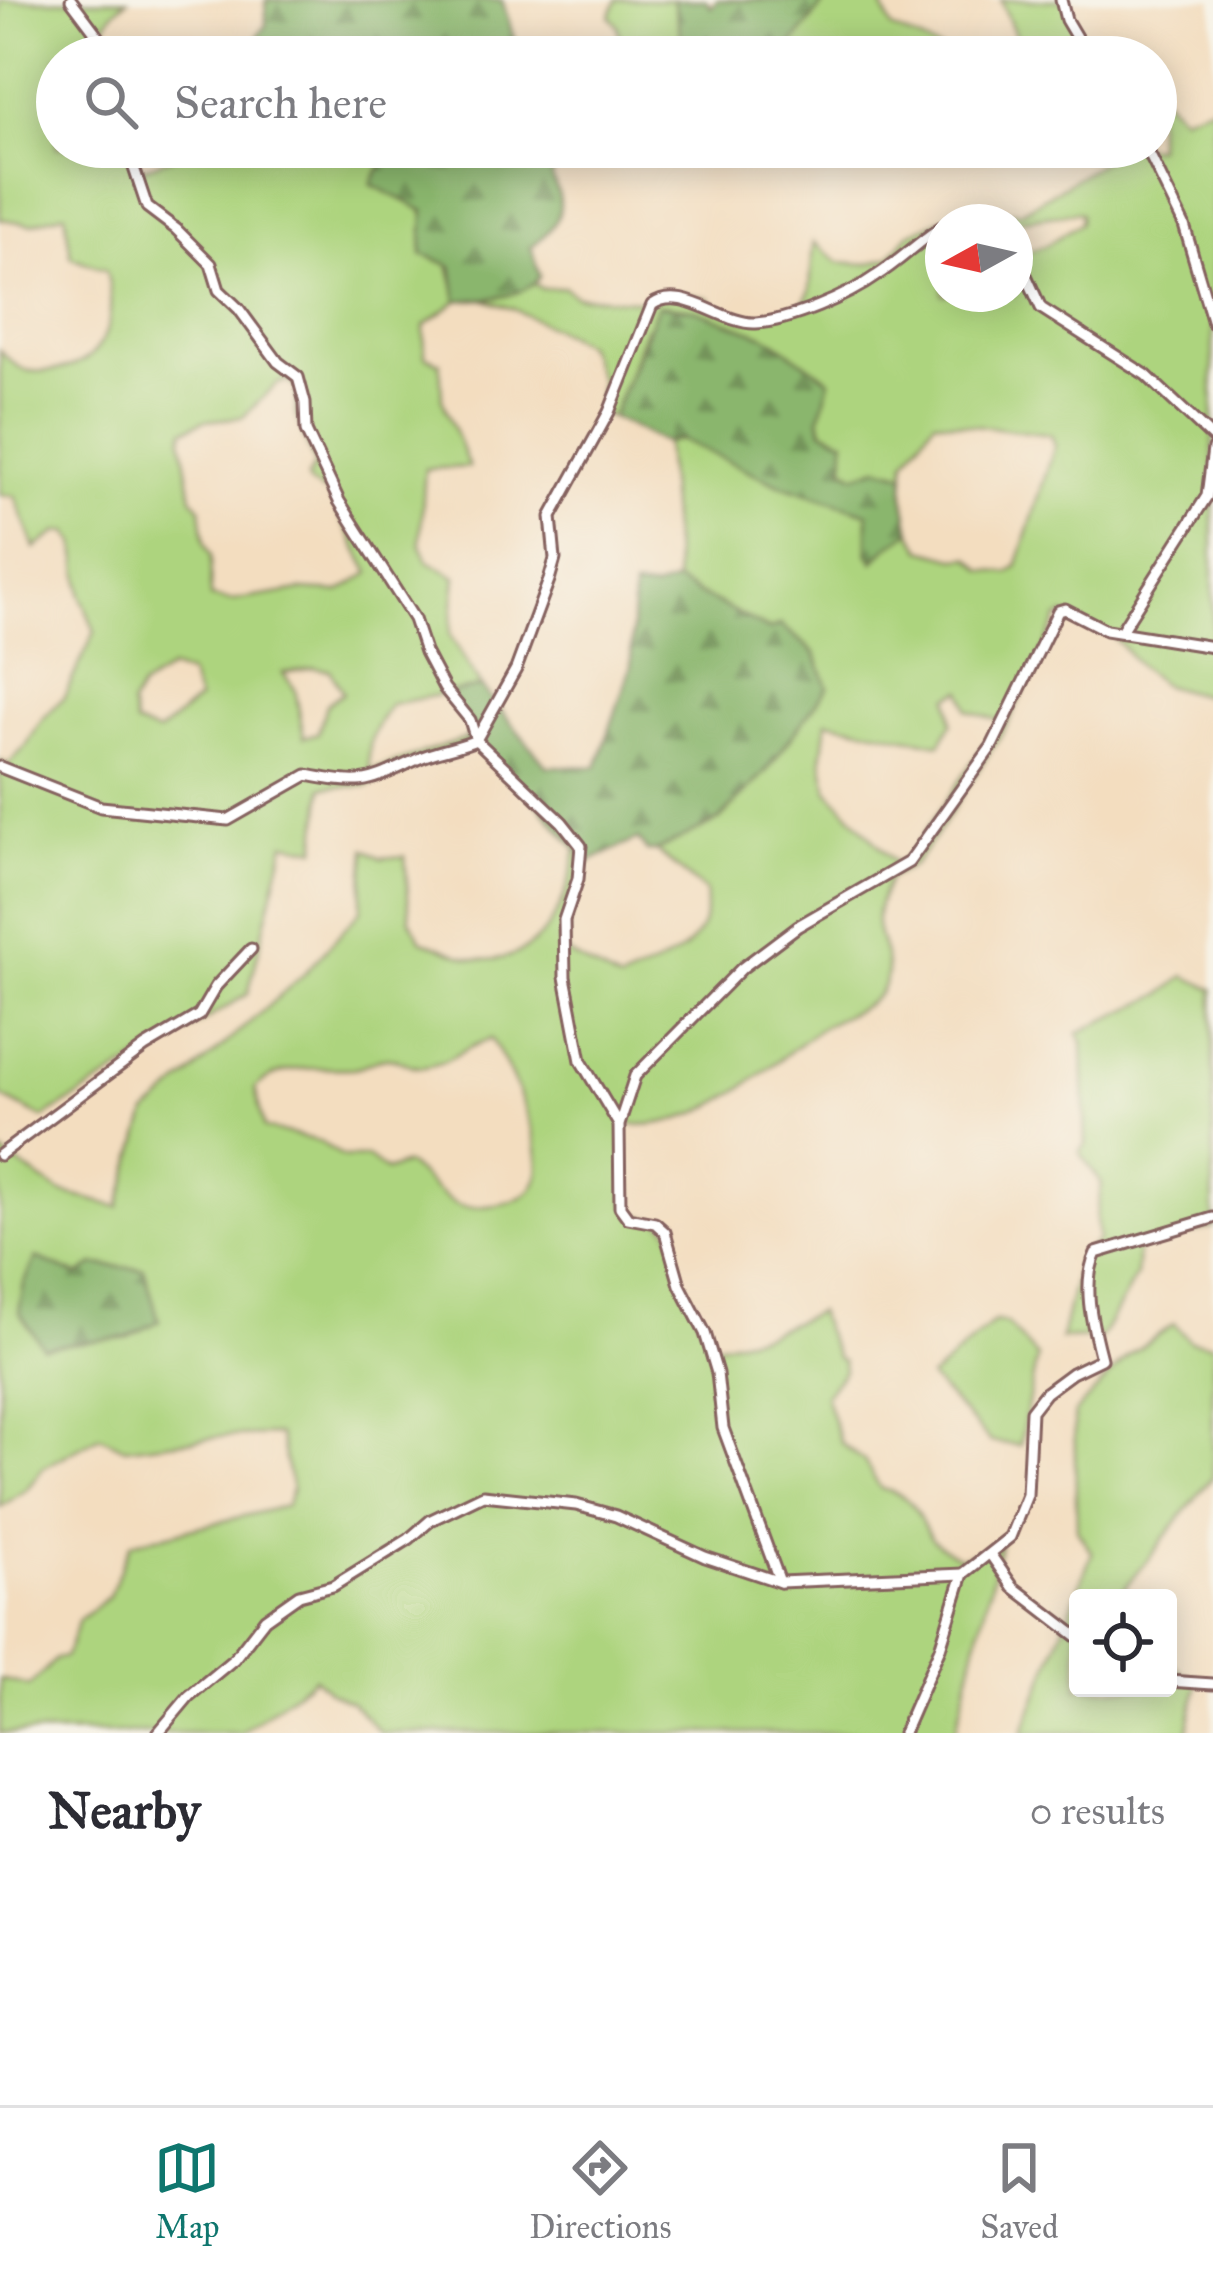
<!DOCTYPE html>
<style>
body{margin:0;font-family:"IM FELL Great Primer",serif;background:#f2f2f3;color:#2b2b33}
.controls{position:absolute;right:36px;bottom:36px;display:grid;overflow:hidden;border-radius:12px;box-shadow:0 6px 30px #0003}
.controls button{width:108px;height:108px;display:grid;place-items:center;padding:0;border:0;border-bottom:3px solid #e1e1e2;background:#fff;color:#2b2b33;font:60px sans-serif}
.compass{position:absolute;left:925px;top:204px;width:108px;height:108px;border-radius:50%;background:#fff;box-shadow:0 6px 30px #0003;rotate:262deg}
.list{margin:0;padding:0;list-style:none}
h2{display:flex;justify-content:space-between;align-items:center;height:156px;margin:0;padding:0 48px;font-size:51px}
h2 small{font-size:39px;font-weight:400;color:#7c7c81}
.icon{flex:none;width:66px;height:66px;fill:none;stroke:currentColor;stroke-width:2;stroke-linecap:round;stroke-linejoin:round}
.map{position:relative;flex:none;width:1213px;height:1733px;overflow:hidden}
.search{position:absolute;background:#fff;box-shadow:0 6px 30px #0003;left:36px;right:36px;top:36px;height:132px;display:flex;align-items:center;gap:30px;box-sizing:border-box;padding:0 42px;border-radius:66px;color:#7c7c81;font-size:45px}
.sheet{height:372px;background:#fff}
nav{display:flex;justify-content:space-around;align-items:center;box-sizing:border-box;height:168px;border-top:3px solid #e1e1e2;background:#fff;font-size:33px;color:#7c7c81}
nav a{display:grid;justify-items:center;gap:6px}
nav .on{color:#0f766e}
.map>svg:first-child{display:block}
.green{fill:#add47e;stroke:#7c7a54;stroke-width:3;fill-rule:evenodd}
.forest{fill:url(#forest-firs);stroke:#6a6a4c;stroke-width:3}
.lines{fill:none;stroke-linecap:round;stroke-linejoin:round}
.street-casing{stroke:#85625f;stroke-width:15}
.street{stroke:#fff;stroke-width:9}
</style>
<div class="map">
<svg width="1213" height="1733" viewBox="0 0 1213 1733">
<defs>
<pattern id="forest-firs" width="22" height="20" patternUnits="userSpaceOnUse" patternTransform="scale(3)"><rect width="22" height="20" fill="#8ab66d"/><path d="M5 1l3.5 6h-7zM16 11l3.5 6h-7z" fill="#73935a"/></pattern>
</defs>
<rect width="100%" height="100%" fill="#f7f3e8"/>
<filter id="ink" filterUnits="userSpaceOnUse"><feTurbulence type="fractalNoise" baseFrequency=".00833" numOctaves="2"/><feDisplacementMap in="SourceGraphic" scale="24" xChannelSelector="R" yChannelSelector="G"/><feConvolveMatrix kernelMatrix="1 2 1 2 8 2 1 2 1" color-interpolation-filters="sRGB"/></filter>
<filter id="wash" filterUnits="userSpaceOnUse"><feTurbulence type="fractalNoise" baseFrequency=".004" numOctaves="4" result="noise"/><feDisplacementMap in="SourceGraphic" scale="48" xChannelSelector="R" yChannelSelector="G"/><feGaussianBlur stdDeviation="2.7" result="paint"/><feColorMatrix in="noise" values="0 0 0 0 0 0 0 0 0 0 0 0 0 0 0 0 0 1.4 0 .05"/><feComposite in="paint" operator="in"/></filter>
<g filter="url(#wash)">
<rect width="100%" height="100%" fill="#f3ddbf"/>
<!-- green -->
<g class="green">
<path d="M0 0H127C103 19 101 28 109 57H57V147H132L141 169 201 147H380C412 201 449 236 457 301L424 326 425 356 440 362 442 399 469 467 425 469 420 543 428 561 456 577 450 635 481 687 391 704C374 727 366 743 370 771L465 739 475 747 434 758 367 786 323 787 316 849 285 843 248 994 43 1118 0 1096V761L8 765 26 746 41 721 64 697 95 632 81 595 76 543 68 532H58L35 548 15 496 0 495V350C19 372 28 374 56 370 109 363 117 315 106 270L71 257 65 213 31 224 0 219ZM288 381 296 388V415L315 465 307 478 310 484 327 493 370 573 339 592 301 590 231 601 210 597 211 555 205 543 201 508 192 497 182 438 185 429 204 421 243 417 277 384ZM314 668 330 670 343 692 326 705 318 733 304 737 295 689 283 673ZM170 669 189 675 198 700 158 733 135 725 131 705 141 688Z"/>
<polygon points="617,0 673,0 683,43 699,57 623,57 618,26 610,16"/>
<polygon points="826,0 886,0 883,8 892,28 956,57 783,57"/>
<polygon points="1001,0 1067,0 1077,29 1097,57 1015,55 1016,37"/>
<path d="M1156 90 1181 116 1213 105V698L1163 685 1140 667 1112 635 1079 624 1065 615 1058 618 1009 722 935 837 914 864 889 879C885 890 878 903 877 914 874 940 896 961 883 987 872 1010 841 1014 822 1027 762 1070 706 1132 626 1124L624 1134 626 1203 635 1215C644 1218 654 1217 662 1222 675 1232 673 1243 675 1257 681 1288 699 1318 712 1346L767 1333 817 1312 837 1358 843 1361 844 1371 825 1395 840 1442 864 1461 881 1489C914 1496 914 1508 928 1534 934 1544 950 1551 960 1558L1000 1545 955 1733H381L351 1702 329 1692 314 1678 241 1733H0V1679L29 1686 56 1659 65 1657 79 1620 109 1596 131 1543 286 1506 292 1489 279 1435 228 1436 125 1448 100 1436 43 1468 26 1490 0 1507V1152L60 1192 119 1207 147 1114 305 973 361 910 366 849 381 858 405 856 410 920 422 941C441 945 456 956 475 959 542 967 569 903 576 847L588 862 569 918 567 953 620 982C663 960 713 950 705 891L656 851 719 820 768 769 827 687 770 630 676 582 665 443 680 439 778 484 869 513 868 553 885 549 911 531 922 549 955 558 970 557 983 570 1009 573 1017 567 1055 445 1051 435 935 420 906 460 905 474 879 467 856 475C836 466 823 438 820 417L768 337 693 309 646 328 612 417 599 412 600 380 585 344 513 309 483 299 535 284 542 289 564 287 576 296 645 301 673 292 709 298 712 304 746 320 802 305 810 291 813 242 838 262 868 264 890 257 909 234 963 210 1021 212 1105 160 1103 147H1156ZM1076 212 1081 214 1080 223 1045 246 1015 256V294H943V222H1009ZM962 690 968 710 1000 721 909 856 895 863 828 790 822 759 827 721 940 744 952 723 949 697ZM491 1039C509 1066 549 1151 536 1182 530 1197 510 1203 496 1205 481 1207 463 1210 450 1201 434 1191 422 1175 406 1164L386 1171 367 1157H344L318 1141 264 1128 255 1088C283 1061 318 1070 353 1068 365 1067 376 1057 389 1058 402 1059 411 1069 424 1067 451 1063 465 1046 491 1039Z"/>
<polygon points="1185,976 1213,989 1213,1227 1138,1248 1136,1276 1101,1338 1061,1339 1080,1257 1098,1240 1096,1217 1102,1184 1080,1152 1086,1145 1083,1042 1078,1033 1162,994"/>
<polygon points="994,1322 1006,1323 1037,1357 1020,1445 991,1442 930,1378"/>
<path d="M1174 1324 1190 1341 1213 1344V1477C1179 1516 1151 1560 1116 1598H1078V1688H1168V1660L1187 1676 1198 1678 1188 1733H1023L1092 1553 1077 1530 1074 1414 1129 1355Z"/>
</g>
<!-- forest -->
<g class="forest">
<polygon points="266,0 502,0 520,57 264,57 258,35 266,25"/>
<polygon points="673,0 706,0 711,7 717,0 826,0 783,57 699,57 683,43"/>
<path d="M380 147H564L551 175C569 211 559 223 531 247L540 276C526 299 482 299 457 301L452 266 422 254 424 211 371 184 386 157Z"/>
<polygon points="658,305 693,309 768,337 830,380 820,417 822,430 845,440 844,469 856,475 879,467 905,474 904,495 911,531 885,549 874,562 868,553 868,513 778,484 680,439 665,443 612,417"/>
<polygon points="676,582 769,630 781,625 815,653 828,687 768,769 719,820 656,851 647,851 638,839 588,862 531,796 465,739 470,733 468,724 441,694 481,687 547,766 597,767 631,666 633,588 655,589"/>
<polygon points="36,1258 78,1275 94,1265 144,1269 159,1321 128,1337 43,1347 19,1312 24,1284"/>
</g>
</g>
<g filter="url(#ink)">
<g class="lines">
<defs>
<g id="street">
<polyline points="71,0 98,36 103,57"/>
<polyline points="1061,0 1066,20 1088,57"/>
<polyline points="127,147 147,207 176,229 211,264 219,290 239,309 278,362 298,377 305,403 306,431 339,501 414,619 425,652 444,688 470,720 476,740 562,822 581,846 578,879 564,920 565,977 581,1061 618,1123"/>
<polyline points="1146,147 1184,225 1213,323"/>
<polyline points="969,222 996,218 999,222"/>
<polyline points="1015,251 1041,308 1146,375 1213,438"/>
<polyline points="1121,631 1207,496 1213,449"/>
<path d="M0 767 101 807 228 820 307 775C366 787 367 782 420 758 438 750 458 748 476 740L516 669 549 580 555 559 551 517 609 412 652 305C681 283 724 325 756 323 790 321 848 296 876 276 900 261 919 241 943 226"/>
<polyline points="0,1155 145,1047 199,1015 216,986 251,949"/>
<polyline points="990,1554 1013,1587 1078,1637"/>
<polyline points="780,1582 723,1428 717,1373 705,1333 680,1285 665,1232 655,1223 628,1218 620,1207 619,1125 635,1076 742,968 798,926 909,862 992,746 1058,611 1065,609 1106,630 1213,647"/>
<polyline points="1168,1681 1213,1684"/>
<polyline points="158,1733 189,1696 234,1659 265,1619 299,1595 333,1586 409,1539 431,1520 483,1495 576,1505 616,1516 705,1557 780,1582 963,1574"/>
<path d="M903 1733 940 1648 963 1574 1010 1537 1027 1495 1031 1411 1045 1393 1072 1373 1101 1359C1093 1327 1081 1285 1096 1253L1213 1218"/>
</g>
</defs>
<!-- street casing -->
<use href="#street" class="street-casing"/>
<!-- street -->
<use href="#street" class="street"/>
</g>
</g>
</svg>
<div class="controls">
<button><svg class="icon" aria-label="locate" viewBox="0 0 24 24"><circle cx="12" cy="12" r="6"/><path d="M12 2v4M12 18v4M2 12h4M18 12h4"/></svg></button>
</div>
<svg class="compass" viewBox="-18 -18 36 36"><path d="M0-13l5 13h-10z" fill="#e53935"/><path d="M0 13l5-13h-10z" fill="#7c7c81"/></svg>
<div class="search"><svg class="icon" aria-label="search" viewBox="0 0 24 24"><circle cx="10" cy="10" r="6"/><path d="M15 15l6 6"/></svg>Search here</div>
</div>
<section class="sheet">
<h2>Nearby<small>0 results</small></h2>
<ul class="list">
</ul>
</section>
<nav>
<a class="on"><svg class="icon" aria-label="map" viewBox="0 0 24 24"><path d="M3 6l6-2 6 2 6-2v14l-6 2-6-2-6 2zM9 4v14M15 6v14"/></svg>Map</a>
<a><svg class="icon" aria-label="directions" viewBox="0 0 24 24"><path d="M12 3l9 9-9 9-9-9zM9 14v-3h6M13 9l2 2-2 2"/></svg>Directions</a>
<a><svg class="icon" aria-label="saved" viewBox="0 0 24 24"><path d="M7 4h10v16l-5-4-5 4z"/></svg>Saved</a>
</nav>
